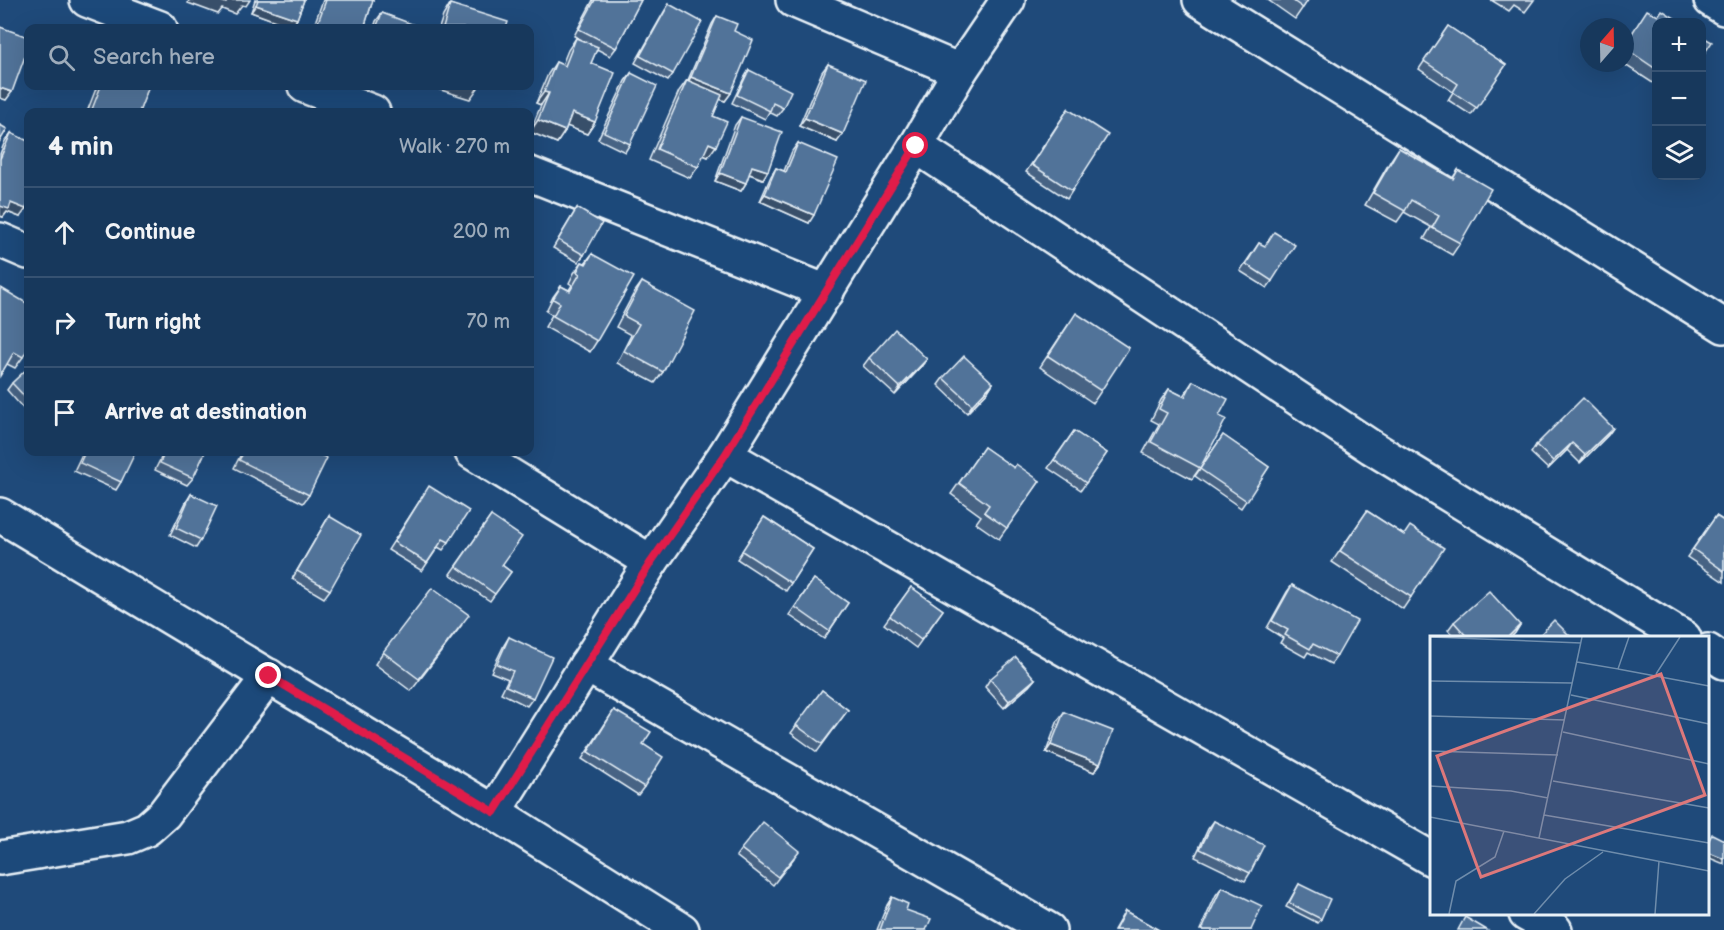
<!DOCTYPE html>
<meta charset="utf-8">
<style>
body{margin:0;font-family:"Balsamiq Sans",sans-serif;background:#203f62;color:#f1f3f6}
.controls{position:absolute;right:18px;top:18px;display:grid;overflow:hidden;border-radius:12px;box-shadow:0 6px 24px #0002}
.controls button{width:54px;height:54px;display:grid;place-items:center;padding:0;border:0;border-bottom:2px solid #365272;background:#17385c;color:#f1f3f6;font:30px sans-serif}
.compass{position:absolute;left:1580px;top:18px;width:54px;height:54px;border-radius:50%;background:#17385c;box-shadow:0 6px 24px #0002;rotate:20deg}
.stop{position:absolute;width:18px;height:18px;margin:-14px;border:4px solid #e11d48;border-radius:50%;background:#fff}
.stop.end{background:#e11d48;border-color:#fff;box-shadow:0 2px 6px #0008}
.list{margin:0;padding:0;list-style:none}
h2{display:flex;justify-content:space-between;align-items:center;height:78px;margin:0;padding:0 24px;font-size:26px}
h2 small{font-size:20px;font-weight:400;color:#9eacbb}
.list li{display:grid;grid-template-columns:39px 1fr auto;gap:18px;align-items:center;box-sizing:border-box;height:90px;padding:0 24px;border-top:2px solid #365272}
.list b{display:block;font-size:22px;white-space:nowrap}
.list em{font-size:20px;font-style:normal;color:#9eacbb}
.icon{flex:none;width:33px;height:33px;fill:none;stroke:currentColor;stroke-width:2;stroke-linecap:round;stroke-linejoin:round}
.map{position:relative;flex:none;width:1724px;height:930px;overflow:hidden}
.search{position:absolute;background:#17385c;box-shadow:0 6px 24px #0002;left:24px;top:24px;width:510px;height:66px;display:flex;align-items:center;gap:15px;box-sizing:border-box;padding:0 21px;border-radius:12px;color:#9eacbb;font-size:22px}
.panel{position:absolute;background:#17385c;box-shadow:0 6px 24px #0002;left:24px;top:108px;width:510px;height:348px;border-radius:12px}
.map>svg:first-child{display:block}
.lines{fill:none;stroke-linecap:round;stroke-linejoin:round}
.street-casing{stroke:#e8f1f8;stroke-width:38}
.primary-casing{stroke:#e8f1f8;stroke-width:38}
.street{stroke:#1f4a7a;stroke-width:33}
.primary{stroke:#1f4a7a;stroke-width:33}
.wall{fill:#466384;stroke:#e8f1f8;stroke-width:1.5}
.shaded-wall{fill:#39506b;stroke:#e8f1f8;stroke-width:1.5}
.building{fill:#517399;stroke:#e8f1f8;stroke-width:1.5}
.route{stroke:#e11d48;stroke-width:8}
.inset-road{fill:none;stroke:#6f8dac;stroke-width:1.5}
.view{fill:#dd787b;fill-opacity:0.15;stroke:#dd787b;stroke-width:3}
.inset-edge{fill:none;stroke:#e8f1f8;stroke-width:3}
</style>
<div class="map">
<svg width="1724" height="930" viewBox="0 0 1724 930">
<rect width="100%" height="100%" fill="#1f4a7a"/>
<filter id="ink" filterUnits="userSpaceOnUse"><feTurbulence type="fractalNoise" baseFrequency=".0167" numOctaves="2"/><feDisplacementMap in="SourceGraphic" scale="12" xChannelSelector="R" yChannelSelector="G"/><feConvolveMatrix kernelMatrix="1 2 1 2 8 2 1 2 1" color-interpolation-filters="sRGB"/></filter>
<g filter="url(#ink)">
<g class="lines">
<defs>
<g id="street">
<polyline points="87,0 160,28"/>
<polyline points="793,0 960,71"/>
<polyline points="1200,0 1724,326"/>
<polyline points="1711,0 1724,8"/>
<polyline points="305,86 373,112"/>
<polyline points="916,146 1371,447 1684,638"/>
<polyline points="530,174 827,292"/>
<polyline points="0,240 28,252"/>
<polyline points="472,452 651,562"/>
<polyline points="725,455 1432,859"/>
<polyline points="1708,651 1724,662"/>
<polyline points="586,665 1049,930"/>
<polyline points="494,812 651,562 725,455 916,146 960,71 1008,0"/>
<polyline points="0,858 128,837 147,829 164,814 269,676"/>
<polyline points="1526,914 1555,930"/>
</g>
<polyline id="primary" points="0,515 494,812 682,930"/>
</defs>
<!-- street casing -->
<use href="#street" class="street-casing"/>
<!-- primary casing -->
<use href="#primary" class="primary-casing"/>
<!-- street -->
<use href="#street" class="street"/>
<!-- primary -->
<use href="#primary" class="primary"/>
</g>
<!-- wall -->
<g class="wall">
<polygon points="255,0 304,0 297,19 292,27 251,12"/>
<polygon points="323,0 373,0 364,28 313,28"/>
<polygon points="593,0 641,0 616,48 610,56 597,49 591,63 595,122 587,134 567,126 565,131 557,143 530,132 541,105 536,103 548,74 556,62 562,65 568,50 576,38 582,40 574,36"/>
<polygon points="1268,0 1308,0 1295,19"/>
<polygon points="1491,0 1534,0 1525,12 1514,5 1509,11"/>
<polygon points="450,4 506,28 439,28 443,16"/>
<polygon points="669,4 673,74 668,81 635,63 664,12"/>
<polygon points="382,13 420,28 374,28 376,21"/>
<polygon points="717,16 734,31 731,93 725,101 720,99 713,116 708,157 703,155 698,167 690,178 649,160 679,91 687,80 688,80 712,24"/>
<polygon points="1656,22 1656,85 1622,63 1625,63 1625,43"/>
<polygon points="1448,26 1506,65 1471,115 1448,100 1453,92 1419,69"/>
<polygon points="828,64 837,142 799,126 822,72"/>
<polygon points="749,70 783,108 777,116 769,112 765,119 732,103 744,78"/>
<polygon points="631,73 630,144 625,152 598,139 625,81"/>
<polygon points="97,86 149,86 139,112 87,112"/>
<polygon points="1068,109 1072,191 1067,199 1026,172"/>
<polygon points="741,117 768,171 763,179 749,174 746,183 741,191 715,181 735,125"/>
<polygon points="11,133 20,217 7,212 3,217 0,216 0,154 5,141"/>
<polygon points="798,143 809,223 760,201 771,176 776,168 784,171 792,151"/>
<polygon points="1399,148 1452,179 1458,170 1460,243 1452,255 1424,239 1431,227 1404,212 1397,222 1365,205 1391,160"/>
<polygon points="577,208 584,255 578,262 553,248"/>
<polygon points="1259,243 1264,246 1272,281 1267,288 1240,271"/>
<polygon points="592,254 597,341 590,352 545,327 552,315 546,311 553,297 561,286 569,290 572,285 569,283 574,273 582,262 585,263"/>
<polygon points="642,282 663,372 655,383 617,363 631,335 616,327 634,293"/>
<polygon points="0,290 23,357 15,368 7,364"/>
<polygon points="1068,325 1101,391 1093,403 1040,367"/>
<polygon points="869,358 921,367 895,395 863,366"/>
<polygon points="28,368 28,414 7,390 12,383"/>
<polygon points="943,378 993,383 988,391 967,413 938,385"/>
<polygon points="1193,381 1219,416 1200,468 1192,479 1143,453 1159,424 1151,420 1161,400 1169,389 1183,396"/>
<polygon points="1613,428 1608,435 1580,463 1567,450 1548,469 1531,453 1536,445"/>
<polygon points="1074,431 1107,453 1081,490 1048,468"/>
<polygon points="1223,435 1269,467 1241,508 1195,476"/>
<polygon points="984,447 1014,468 1040,481 999,539 976,523 981,516 951,494"/>
<polygon points="83,452 131,452 121,482 116,490 74,471"/>
<polygon points="164,452 205,452 193,478 187,485 155,470"/>
<polygon points="242,452 314,452 309,495 303,503 234,468"/>
<polygon points="191,494 201,540 196,548 170,535 186,502"/>
<polygon points="424,494 449,542 443,550 438,547 422,571 388,550"/>
<polygon points="1367,511 1404,535 1411,597 1403,609 1332,562"/>
<polygon points="329,516 330,590 324,598 292,579"/>
<polygon points="491,516 502,565 511,572 490,601 450,574"/>
<polygon points="1716,516 1724,521 1724,582 1687,557"/>
<polygon points="764,517 813,549 786,591 737,559"/>
<polygon points="814,579 848,603 824,639 789,615"/>
<polygon points="1292,585 1337,656 1331,664 1308,652 1305,657 1280,643 1283,638 1267,628 1287,592"/>
<polygon points="911,587 943,610 916,648 884,624"/>
<polygon points="1454,622 1520,625 1515,633 1510,638 1455,638 1448,630"/>
<polygon points="461,626 411,691 375,664 383,652"/>
<polygon points="509,637 533,698 527,706 501,693 508,679 491,672 504,645"/>
<polygon points="990,679 1035,679 1029,686 1004,708 985,687"/>
<polygon points="822,690 848,710 817,752 791,733"/>
<polygon points="614,710 643,744 644,787 638,795 582,759"/>
<polygon points="1064,712 1100,764 1094,772 1046,752 1058,720"/>
<polygon points="1214,821 1250,873 1245,881 1195,857 1208,829"/>
<polygon points="741,849 794,858 773,885 736,856"/>
<polygon points="1299,884 1321,919 1318,923 1286,907"/>
<polygon points="1222,887 1251,930 1200,930 1216,895"/>
<polygon points="892,897 906,910 926,930 877,930 887,905"/>
<polygon points="1125,911 1159,930 1114,930"/>
</g>
<!-- shaded-wall -->
<g class="shaded-wall">
<polygon points="189,0 250,0 246,6 242,5 235,14 222,9 218,14 188,3"/>
<polygon points="256,5 297,19 292,27 251,12"/>
<polygon points="691,77 731,93 725,101 686,85"/>
<polygon points="428,86 471,86 478,88 470,99"/>
<polygon points="0,88 12,92 6,100 0,98"/>
<polygon points="544,92 549,93 541,105 536,103"/>
<polygon points="572,113 595,122 587,134 564,125"/>
<polygon points="805,118 843,134 837,142 799,126"/>
<polygon points="538,120 565,131 557,143 530,132"/>
<polygon points="709,143 716,146 708,157 701,154"/>
<polygon points="752,166 768,171 763,179 747,173"/>
<polygon points="720,173 746,183 741,191 715,181"/>
<polygon points="765,194 814,215 809,223 760,201"/>
<polygon points="11,203 26,209 20,217 7,212 3,217 0,216 0,206"/>
<polygon points="927,359 921,367 895,395 900,387"/>
<polygon points="993,383 988,391 967,413 972,405"/>
<polygon points="1613,428 1608,435 1580,463 1585,455"/>
<polygon points="1572,443 1567,450 1548,469 1553,461"/>
<polygon points="1520,625 1515,633 1510,638 1507,638"/>
<polygon points="1035,679 1029,686 1004,708 1009,701"/>
<polygon points="1051,745 1100,764 1094,772 1046,752"/>
<polygon points="1707,852 1724,859 1724,864 1707,857"/>
</g>
<!-- building -->
<g class="building">
<polygon points="218,0 227,0 226,3"/>
<polygon points="258,0 304,0 297,19 256,5"/>
<polygon points="326,0 373,0 364,28 316,28"/>
<polygon points="595,0 641,0 616,48 579,29"/>
<polygon points="1292,0 1308,0 1303,8"/>
<polygon points="450,4 508,22 506,28 443,28"/>
<polygon points="669,4 702,22 673,74 640,56"/>
<polygon points="1647,10 1658,16 1662,10 1681,22 1656,22 1656,69 1625,48 1625,44"/>
<polygon points="382,13 420,27 420,28 376,28"/>
<polygon points="717,16 737,24 734,31 753,40 731,93 691,77"/>
<polygon points="1448,26 1506,65 1477,108 1453,92 1458,84 1424,61"/>
<polygon points="0,27 28,37 28,48 12,92 0,88"/>
<polygon points="1701,36 1712,42 1701,58"/>
<polygon points="576,38 598,47 591,63 615,73 595,122 572,113 565,131 538,120 549,93 544,92 556,62 565,66"/>
<polygon points="828,64 866,80 843,134 805,118"/>
<polygon points="749,70 791,91 783,108 773,103 770,111 737,95"/>
<polygon points="631,73 657,86 630,144 604,132"/>
<polygon points="687,80 722,95 713,116 727,122 716,146 709,143 698,167 657,149"/>
<polygon points="101,86 149,86 139,112 91,112"/>
<polygon points="1068,109 1108,135 1072,191 1032,165"/>
<polygon points="741,117 782,132 768,171 752,166 746,183 720,173"/>
<polygon points="0,125 7,129 0,141"/>
<polygon points="11,133 28,141 28,203 26,209 11,203 9,209 0,206 0,159"/>
<polygon points="798,143 838,160 814,215 765,194 776,168 786,172"/>
<polygon points="1399,148 1453,179 1458,170 1491,189 1460,243 1432,228 1439,216 1411,200 1405,211 1373,193"/>
<polygon points="577,208 602,223 584,255 558,240"/>
<polygon points="1274,232 1295,245 1272,281 1246,264 1259,243 1265,246"/>
<polygon points="592,254 634,277 597,341 553,316 560,303 553,299 561,286 570,291 580,274 577,272 582,262 586,264"/>
<polygon points="642,282 695,311 663,372 624,351 639,324 624,316"/>
<polygon points="1,288 28,304 28,348 23,357 14,352 0,376 0,290"/>
<polygon points="1076,313 1129,348 1101,391 1048,356"/>
<polygon points="895,329 927,359 900,387 869,358"/>
<polygon points="964,356 993,383 972,405 943,378"/>
<polygon points="28,368 28,400 12,383"/>
<polygon points="1193,381 1228,399 1219,416 1226,419 1200,468 1151,442 1167,413 1159,409 1169,389 1185,397"/>
<polygon points="1583,398 1613,428 1585,455 1572,443 1553,461 1536,445"/>
<polygon points="1074,431 1107,453 1086,483 1054,460"/>
<polygon points="1223,435 1269,467 1247,501 1200,469"/>
<polygon points="984,447 1014,468 1016,464 1040,481 1007,528 984,512 989,505 959,483"/>
<polygon points="85,452 131,452 135,453 121,482 80,463"/>
<polygon points="165,452 205,452 193,478 160,463"/>
<polygon points="244,452 314,452 327,458 309,495 239,460"/>
<polygon points="429,486 469,511 449,542 443,539 427,563 394,542"/>
<polygon points="191,494 217,506 201,540 176,528"/>
<polygon points="1367,511 1404,535 1410,526 1444,548 1411,597 1340,551"/>
<polygon points="329,516 361,535 330,590 297,571"/>
<polygon points="491,516 522,537 502,565 511,572 495,594 456,566"/>
<polygon points="1716,516 1724,521 1724,571 1693,549"/>
<polygon points="764,517 813,549 791,583 742,551"/>
<polygon points="814,579 848,603 829,631 795,607"/>
<polygon points="1292,585 1357,621 1337,656 1313,644 1310,649 1285,635 1288,630 1272,621"/>
<polygon points="911,587 943,610 921,640 890,616"/>
<polygon points="432,588 469,615 419,679 383,652"/>
<polygon points="1489,591 1520,625 1507,638 1468,638 1454,622"/>
<polygon points="1554,620 1572,638 1537,638"/>
<polygon points="509,637 552,657 533,698 506,686 513,671 497,664"/>
<polygon points="1016,657 1035,679 1009,701 990,679"/>
<polygon points="822,690 848,710 822,744 796,725"/>
<polygon points="614,710 651,732 643,744 663,757 644,787 588,752"/>
<polygon points="1064,712 1113,731 1100,764 1051,745"/>
<polygon points="1214,821 1264,845 1250,873 1200,849"/>
<polygon points="763,822 799,851 778,877 741,849"/>
<polygon points="1712,834 1724,840 1724,859 1707,852 1707,844"/>
<polygon points="1299,884 1330,899 1321,919 1289,903"/>
<polygon points="1222,887 1262,906 1251,930 1202,930"/>
<polygon points="892,897 908,904 906,910 931,919 926,930 880,930"/>
<polygon points="1125,911 1159,930 1115,930"/>
<polygon points="1465,917 1487,930 1458,930"/>
</g>
</g>
<g class="lines" filter="url(#ink)">
<!-- route -->
<polyline class="route" points="269,676 494,812 651,562 725,455 916,146"/>
</g>
<!-- overview -->
<g transform="translate(1430 636)">
<rect width="279" height="279" fill="#1f4a7a"/>
<path class="inset-road" d="M0 1 151 7M147 26 188 33 199 1M188 33 279 50M226 38 250 1M0 45 142 47M141 59 279 88M0 80 135 84M133 96 279 128M0 115 128 119M123 145 279 172M0 150 81 155 118 162M114 179 279 207M0 181 279 235M109 202 152 1M19 278 26 245 65 221 74 195M104 278 135 243 173 216M225 278 229 225"/>
<path class="view" d="M231 38 275 159 51 241 7 120Z"/>
<rect width="279" height="279" class="inset-edge"/>
</g>
</svg>
<div class="controls">
<button>+</button>
<button>−</button>
<button><svg class="icon" aria-label="layers" viewBox="0 0 24 24"><path d="M12 4l9 5-9 5-9-5zM3 14l9 5 9-5"/></svg></button>
</div>
<svg class="compass" viewBox="-18 -18 36 36"><path d="M0-13l5 13h-10z" fill="#e53935"/><path d="M0 13l5-13h-10z" fill="#9eacbb"/></svg>
<div class="stop" style="left:916px;top:146px"></div>
<div class="stop end" style="left:269px;top:676px"></div>
<div class="search"><svg class="icon" aria-label="search" viewBox="0 0 24 24"><circle cx="10" cy="10" r="6"/><path d="M15 15l6 6"/></svg>Search here</div>
<section class="panel">
<h2>4 min<small>Walk · 270 m</small></h2>
<ul class="list">
<li><svg class="icon" aria-label="ahead" viewBox="0 0 24 24"><path d="M12 20V5M6 11l6-6 6 6"/></svg><div><b>Continue</b></div><em>200 m</em></li>
<li><svg class="icon" aria-label="right" viewBox="0 0 24 24"><path d="M7 20v-9h11M14 6l5 5-5 5"/></svg><div><b>Turn right</b></div><em>70 m</em></li>
<li><svg class="icon" aria-label="arrive" viewBox="0 0 24 24"><path d="M6 21V4h12l-3 4 3 4H6"/></svg><div><b>Arrive at destination</b></div></li>
</ul>
</section>
</div>
